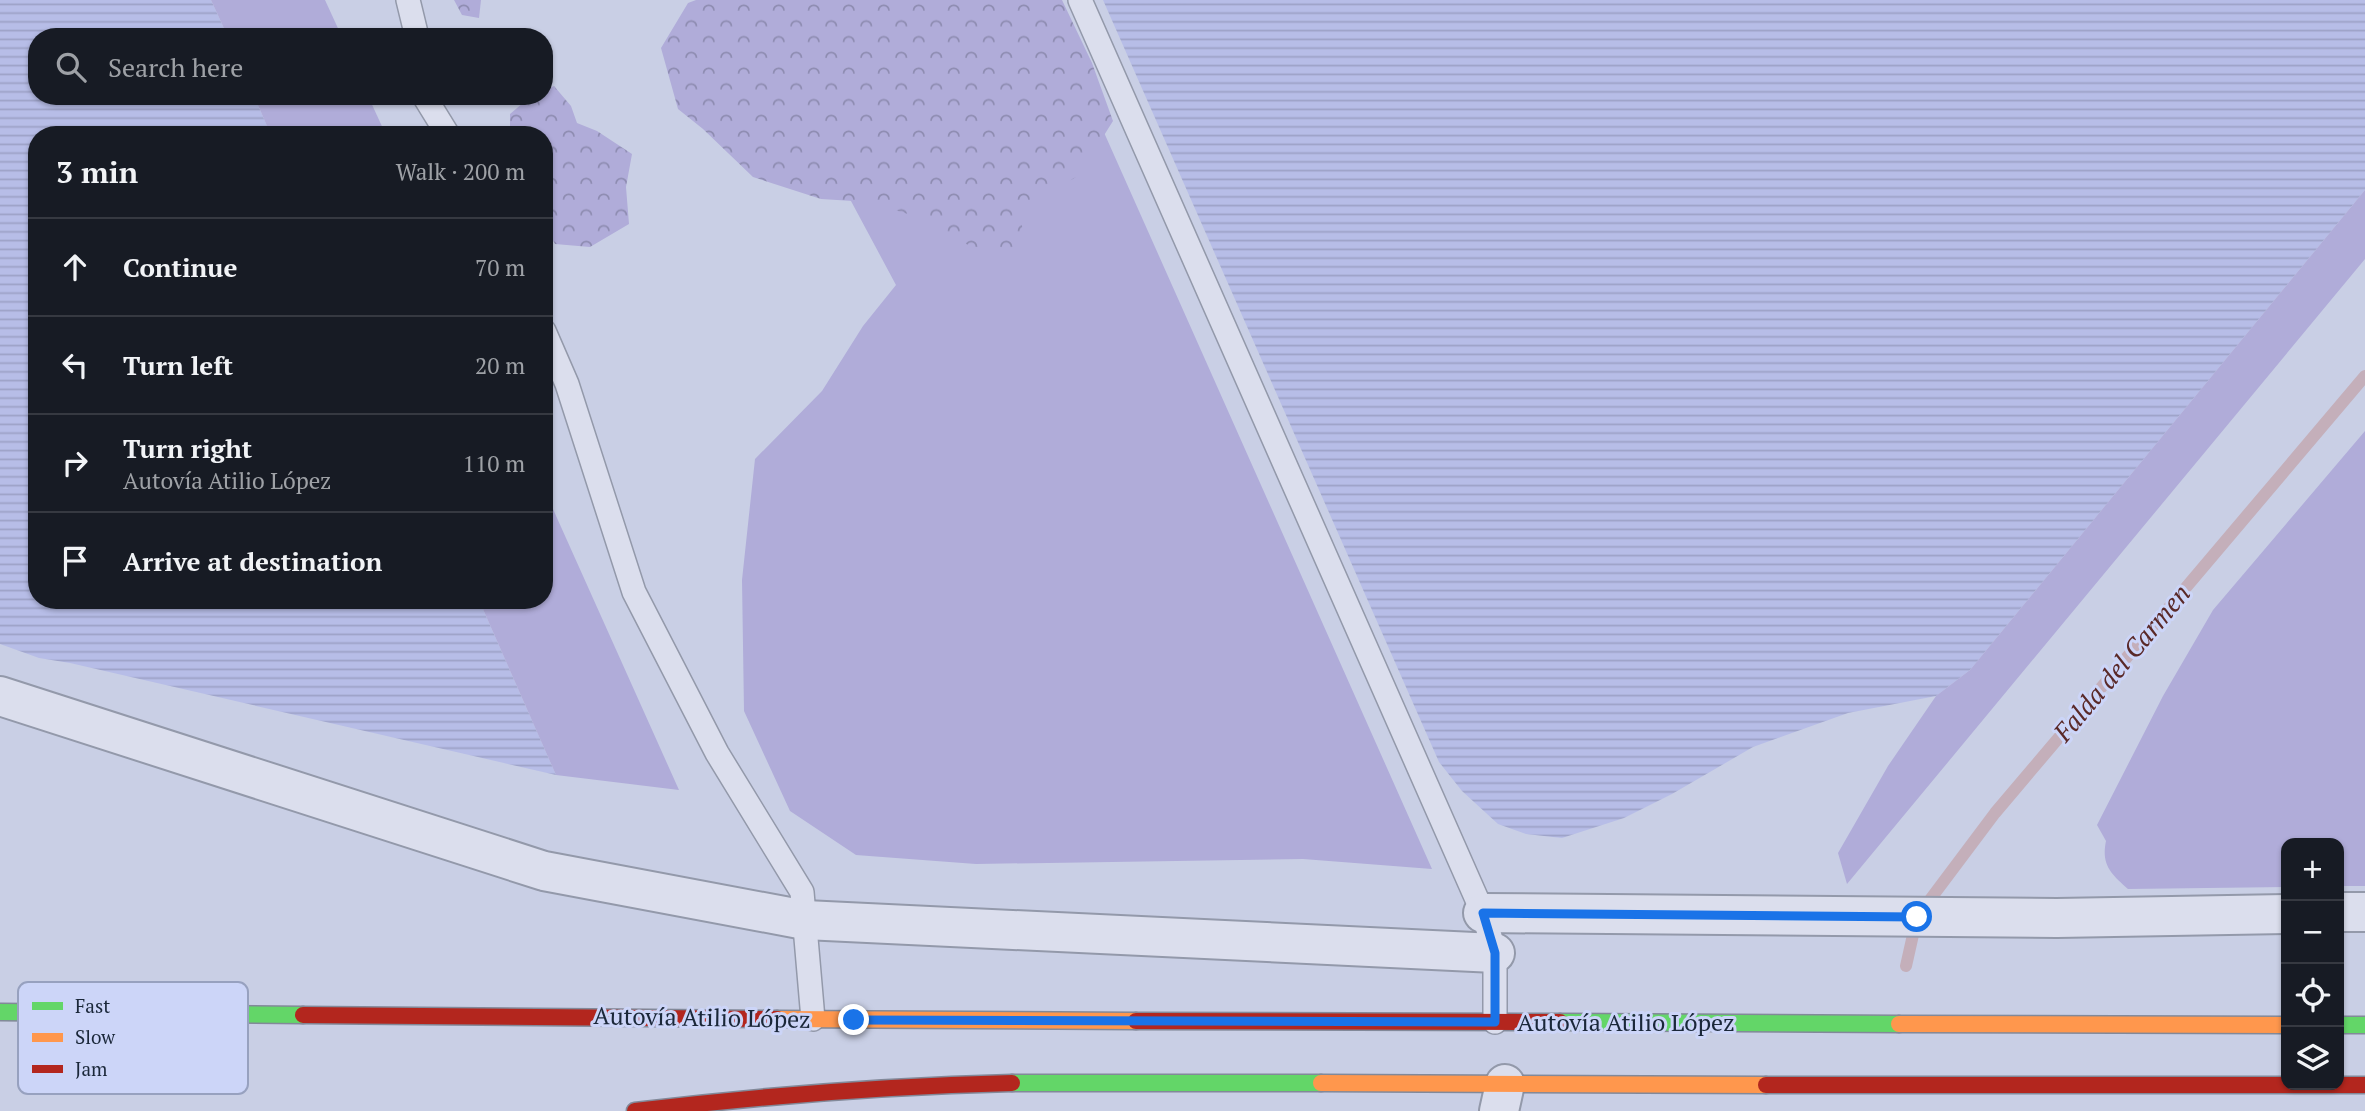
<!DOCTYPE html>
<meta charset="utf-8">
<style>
body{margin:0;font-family:"PT Serif",serif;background:#242831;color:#f1f3f6}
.controls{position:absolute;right:21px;bottom:21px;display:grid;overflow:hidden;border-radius:14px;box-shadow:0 2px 5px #0004}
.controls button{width:63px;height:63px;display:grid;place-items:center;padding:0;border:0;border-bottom:2px solid #363941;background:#171b24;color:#f1f3f6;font:35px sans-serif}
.stop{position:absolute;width:21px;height:21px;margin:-16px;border:5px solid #1a73e8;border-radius:50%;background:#fff}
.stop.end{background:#1a73e8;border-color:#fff;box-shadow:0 2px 7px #0008}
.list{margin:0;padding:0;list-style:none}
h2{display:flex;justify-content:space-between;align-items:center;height:91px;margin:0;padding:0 28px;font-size:30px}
h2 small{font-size:23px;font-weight:400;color:#9ea1a6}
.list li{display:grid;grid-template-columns:46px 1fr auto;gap:21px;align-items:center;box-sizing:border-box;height:98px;padding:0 28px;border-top:2px solid #363941}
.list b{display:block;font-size:26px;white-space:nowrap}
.list p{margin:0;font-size:23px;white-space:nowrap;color:#9ea1a6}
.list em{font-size:23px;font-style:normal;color:#9ea1a6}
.icon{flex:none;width:38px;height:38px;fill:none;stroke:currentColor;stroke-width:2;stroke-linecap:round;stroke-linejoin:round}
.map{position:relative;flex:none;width:2365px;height:1111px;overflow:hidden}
.search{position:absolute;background:#171b24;box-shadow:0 2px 5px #0004;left:28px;top:28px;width:525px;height:77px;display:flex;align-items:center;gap:18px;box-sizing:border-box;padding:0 24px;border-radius:28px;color:#9ea1a6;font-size:26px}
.panel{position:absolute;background:#171b24;box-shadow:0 2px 5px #0004;left:28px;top:126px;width:525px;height:483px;border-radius:28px}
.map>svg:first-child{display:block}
.farmland{fill:url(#farmland-rules)}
.green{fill:#b0acd9}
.forest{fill:url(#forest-crowns)}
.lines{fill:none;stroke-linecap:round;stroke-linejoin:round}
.stream{stroke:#c4afba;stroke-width:12}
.lane-casing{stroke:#9399aa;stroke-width:26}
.street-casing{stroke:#9399aa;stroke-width:42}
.fast-casing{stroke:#828999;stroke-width:19}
.slow-casing{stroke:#828999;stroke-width:19}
.jam-casing{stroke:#828999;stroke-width:19}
.lane{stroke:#dbdeed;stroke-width:23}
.street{stroke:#dbdeed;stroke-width:38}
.fast{stroke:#63d668;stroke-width:16}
.slow{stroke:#ff974d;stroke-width:16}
.jam{stroke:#b3261e;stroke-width:16}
.route{stroke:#1a73e8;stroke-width:9}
.labels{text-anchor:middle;stroke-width:6;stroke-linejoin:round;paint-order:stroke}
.street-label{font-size:24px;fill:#1a2739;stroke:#ccd5f8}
.water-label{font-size:26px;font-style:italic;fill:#5a2928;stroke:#ccd5f8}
.key{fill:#ccd5f8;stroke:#97a1bf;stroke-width:2}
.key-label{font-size:19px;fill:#1a2739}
</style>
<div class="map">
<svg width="2365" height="1111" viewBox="0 0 2365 1111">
<defs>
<pattern id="farmland-rules" width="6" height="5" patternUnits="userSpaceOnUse" patternTransform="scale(1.75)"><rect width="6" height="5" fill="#b7bde7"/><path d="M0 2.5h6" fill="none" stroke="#9da2c7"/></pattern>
<pattern id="forest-crowns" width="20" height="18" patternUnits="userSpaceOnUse" patternTransform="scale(1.75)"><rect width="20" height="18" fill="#b0acd9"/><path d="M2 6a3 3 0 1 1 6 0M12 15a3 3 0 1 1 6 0" fill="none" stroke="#8e8cb1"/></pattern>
</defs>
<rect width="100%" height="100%" fill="#c9cfe5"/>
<!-- farmland -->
<g class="farmland">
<polygon points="0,0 211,0 228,37 37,37 37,96 254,96 271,135 37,135 37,600 479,600 556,775 70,663 39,658 0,644"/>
<polygon points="1103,0 2365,0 2365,190 1970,670 1936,696 1848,713 1753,747 1672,794 1624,818 1562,838 1526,834 1498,824 1462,791 1439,762"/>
</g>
<!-- green -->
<g class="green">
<polygon points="211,0 325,0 342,37 228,37"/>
<polygon points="1045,0 1432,869 1303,859 976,864 856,855 790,811 744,711 742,580 755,459 822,391 863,326 896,285 829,160"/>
<polygon points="254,96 368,96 386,135 271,135"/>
<polygon points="2365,190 2365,259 1847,884 1838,853 1888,766 1936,696 1970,670"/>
<path d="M2365 431V886H2339V843H2286V887L2128 889C2111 874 2101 865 2106 841L2097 825 2163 696 2213 610Z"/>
<polygon points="544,489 679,790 556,775 479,600 544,600"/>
</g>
<!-- forest -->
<g class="forest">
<polygon points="454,0 481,0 479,18 462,15"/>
<polygon points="696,0 1062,0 1092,63 1113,121 1079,175 1021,212 1024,252 1006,257 968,245 924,219 869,202 821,199 753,177 703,129 678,109 661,48 688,3"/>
<polygon points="554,86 571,106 577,123 597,131 632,154 626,187 629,224 590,247 555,244 544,223 544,135 510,135 510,114 530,97 544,96 544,91"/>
</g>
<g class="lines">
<!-- stream -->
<polyline class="stream" points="1906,966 1917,917 1995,813 2365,376"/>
<defs>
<g id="lane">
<polyline points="408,0 417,37"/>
<polyline points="1080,0 1483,913 1495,953 1495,1022"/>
<polyline points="424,96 448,135"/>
<polyline points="544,331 567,384 634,592 717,753 802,892 813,1019"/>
</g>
<g id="street">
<polyline points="0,696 544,871 805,920 1495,953"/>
<polyline points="2339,912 2365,912"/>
<polyline points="1483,913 2057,918 2286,914"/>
<polyline points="1499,1111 1505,1084"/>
</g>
<g id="fast">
<polyline points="0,1012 303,1015"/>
<polyline points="1560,1022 1899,1024"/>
<polyline points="2339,1025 2365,1025"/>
<polyline points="1012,1083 1321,1083"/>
</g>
<g id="slow">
<polyline points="777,1019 1136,1021"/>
<polyline points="1899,1024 2286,1025"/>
<polyline points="1321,1083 1766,1085"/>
</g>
<g id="jam">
<polyline points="303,1015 777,1019"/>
<polyline points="1136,1021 1560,1022"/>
<polyline points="1766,1085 2365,1085"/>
<path d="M635 1111C761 1096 886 1086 1012 1083"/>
</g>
</defs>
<!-- lane casing -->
<use href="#lane" class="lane-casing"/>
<!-- street casing -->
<use href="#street" class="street-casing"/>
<!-- fast casing -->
<use href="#fast" class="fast-casing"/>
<!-- slow casing -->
<use href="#slow" class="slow-casing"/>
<!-- jam casing -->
<use href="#jam" class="jam-casing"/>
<!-- lane -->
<use href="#lane" class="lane"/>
<!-- street -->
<use href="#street" class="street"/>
<!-- fast -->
<use href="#fast" class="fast"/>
<!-- slow -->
<use href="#slow" class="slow"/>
<!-- jam -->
<use href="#jam" class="jam"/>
</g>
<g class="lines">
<!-- route -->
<polyline class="route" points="854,1020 1495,1022 1495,953 1483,913 1917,917"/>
</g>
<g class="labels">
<!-- street labels -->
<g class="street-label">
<text transform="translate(702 1018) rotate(1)" y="8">Autovía Atilio López</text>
<text x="1626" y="1031">Autovía Atilio López</text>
</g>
<!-- water labels -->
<g class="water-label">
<text transform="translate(2122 663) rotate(-50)" y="9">Falda del Carmen</text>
</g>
</g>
<!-- legend -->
<rect x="18" y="982" width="230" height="112" rx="10" class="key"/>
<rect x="32" y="1002" width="31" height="8" fill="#63d668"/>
<rect x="32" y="1033" width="31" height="9" fill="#ff974d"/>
<rect x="32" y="1065" width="31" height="8" fill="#b3261e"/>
<g class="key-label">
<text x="75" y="1013">Fast</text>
<text x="75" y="1044">Slow</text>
<text x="75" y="1076">Jam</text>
</g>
</svg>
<div class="controls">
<button>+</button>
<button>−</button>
<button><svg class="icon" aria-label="locate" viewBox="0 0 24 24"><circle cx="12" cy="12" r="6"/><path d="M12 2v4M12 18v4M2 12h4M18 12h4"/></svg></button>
<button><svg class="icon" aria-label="layers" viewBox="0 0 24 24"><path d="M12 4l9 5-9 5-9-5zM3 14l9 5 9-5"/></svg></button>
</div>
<div class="stop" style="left:1917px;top:917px"></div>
<div class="stop end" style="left:854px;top:1020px"></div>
<div class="search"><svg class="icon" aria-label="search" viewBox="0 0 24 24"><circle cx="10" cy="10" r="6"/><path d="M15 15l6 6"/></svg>Search here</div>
<section class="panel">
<h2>3 min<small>Walk · 200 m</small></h2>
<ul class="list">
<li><svg class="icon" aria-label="ahead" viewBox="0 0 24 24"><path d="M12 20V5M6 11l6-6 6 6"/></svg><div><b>Continue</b></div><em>70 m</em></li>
<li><svg class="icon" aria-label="left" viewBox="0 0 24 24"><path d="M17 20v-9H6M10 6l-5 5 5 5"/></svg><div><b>Turn left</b></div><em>20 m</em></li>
<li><svg class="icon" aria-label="right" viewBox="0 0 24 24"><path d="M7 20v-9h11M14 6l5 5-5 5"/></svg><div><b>Turn right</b><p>Autovía Atilio López</p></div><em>110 m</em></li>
<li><svg class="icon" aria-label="arrive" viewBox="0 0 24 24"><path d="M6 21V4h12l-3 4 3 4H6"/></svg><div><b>Arrive at destination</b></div></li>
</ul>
</section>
</div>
